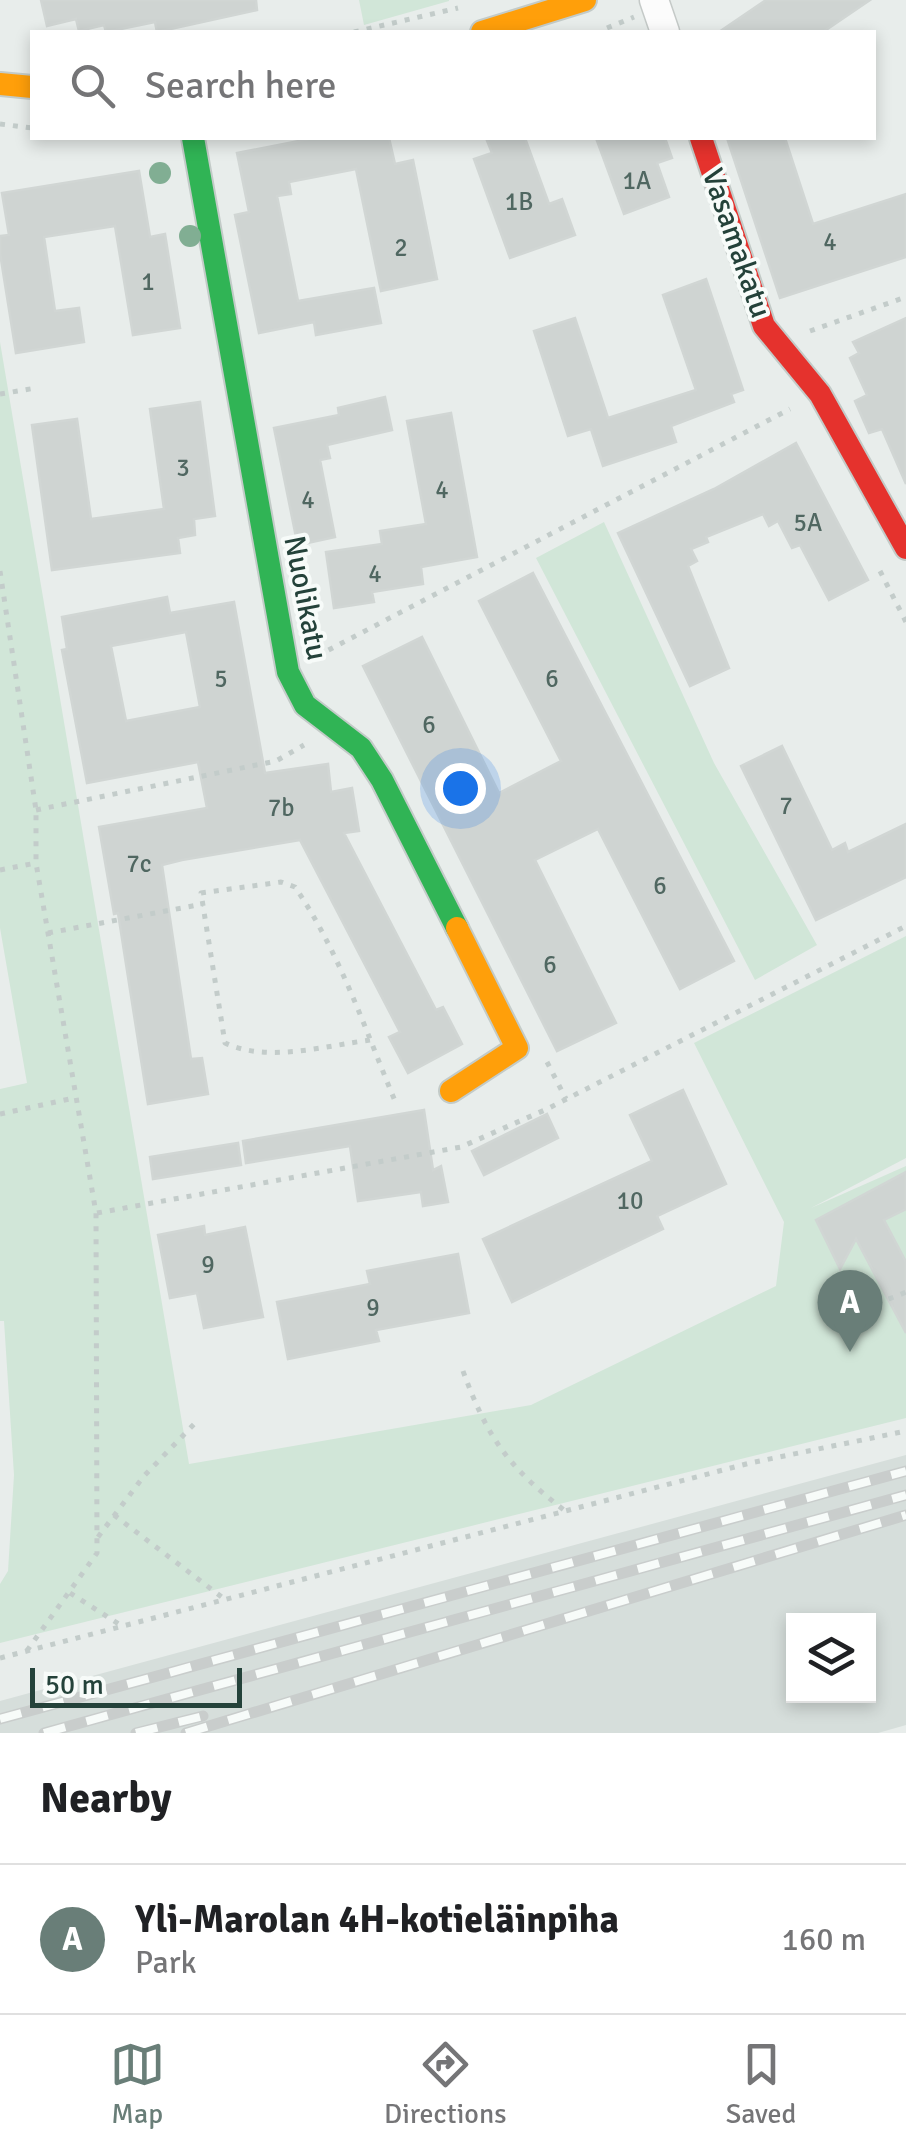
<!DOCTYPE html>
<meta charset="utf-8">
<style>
body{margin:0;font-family:Signika,sans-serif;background:#f2f2f2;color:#202124}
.controls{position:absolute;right:30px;bottom:30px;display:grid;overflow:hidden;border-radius:0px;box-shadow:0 5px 15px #0003}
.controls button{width:90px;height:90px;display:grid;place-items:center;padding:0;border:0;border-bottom:2px solid #e0e0e0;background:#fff;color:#202124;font:50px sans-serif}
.scale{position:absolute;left:30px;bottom:25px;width:212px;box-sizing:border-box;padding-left:10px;border:5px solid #24423a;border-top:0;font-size:28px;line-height:35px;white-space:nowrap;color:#24423a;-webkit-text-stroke:8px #f7fbf9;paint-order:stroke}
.you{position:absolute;left:460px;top:788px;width:35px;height:35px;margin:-25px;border:8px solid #fff;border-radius:50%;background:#1a73e8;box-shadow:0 0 0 15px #1a73e833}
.badge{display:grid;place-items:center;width:65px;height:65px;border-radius:50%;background:#697e78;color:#fff;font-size:32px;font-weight:700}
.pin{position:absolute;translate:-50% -82px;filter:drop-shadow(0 2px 5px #0008)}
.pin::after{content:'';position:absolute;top:52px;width:35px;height:30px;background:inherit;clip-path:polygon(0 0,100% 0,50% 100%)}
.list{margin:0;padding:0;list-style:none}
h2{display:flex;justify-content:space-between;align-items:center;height:130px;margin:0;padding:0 40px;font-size:42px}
h2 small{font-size:32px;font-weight:400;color:#757577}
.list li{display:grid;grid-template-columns:65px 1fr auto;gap:30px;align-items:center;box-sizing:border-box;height:150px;padding:0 40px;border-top:2px solid #e0e0e0}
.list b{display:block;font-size:38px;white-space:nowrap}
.list p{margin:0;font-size:32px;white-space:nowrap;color:#757577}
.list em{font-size:32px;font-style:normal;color:#757577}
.icon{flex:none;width:55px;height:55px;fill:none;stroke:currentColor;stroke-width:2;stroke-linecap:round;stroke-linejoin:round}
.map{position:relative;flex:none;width:906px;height:1733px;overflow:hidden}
.search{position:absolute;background:#fff;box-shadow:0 5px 15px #0003;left:30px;right:30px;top:30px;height:110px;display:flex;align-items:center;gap:25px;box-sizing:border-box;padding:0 35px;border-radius:0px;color:#757577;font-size:38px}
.sheet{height:280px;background:#fff}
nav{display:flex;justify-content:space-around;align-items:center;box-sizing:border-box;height:140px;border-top:2px solid #e0e0e0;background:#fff;font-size:28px;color:#757577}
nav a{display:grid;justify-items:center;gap:5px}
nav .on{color:#697e78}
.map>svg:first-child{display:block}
.built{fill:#d6dedb;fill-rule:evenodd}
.green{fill:#d1e6d8}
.building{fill:#cfd4d2;stroke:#d1d6d4;stroke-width:2.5;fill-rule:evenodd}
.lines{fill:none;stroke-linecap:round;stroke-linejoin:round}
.street-casing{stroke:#c5cac8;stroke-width:31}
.fast-casing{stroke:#c3cbc8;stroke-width:26}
.slow-casing{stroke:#c3cbc8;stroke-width:26}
.jam-casing{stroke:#c3cbc8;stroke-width:26}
.path{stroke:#c3ccca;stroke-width:5;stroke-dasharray:5 8;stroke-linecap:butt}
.street{stroke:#fcfcfc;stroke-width:28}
.fast{stroke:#30b455;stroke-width:22}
.slow{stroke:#ff9f0a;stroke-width:22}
.jam{stroke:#e5322d;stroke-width:22}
.rail-casing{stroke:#c9cdcc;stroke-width:11}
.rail{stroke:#f7fbf9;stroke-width:8;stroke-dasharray:22;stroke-linecap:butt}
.tree{fill:#81ae93}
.labels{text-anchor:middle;stroke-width:8;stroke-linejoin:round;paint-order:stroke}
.number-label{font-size:25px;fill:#506761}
.street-label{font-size:30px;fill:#24423a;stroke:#f7fbf9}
</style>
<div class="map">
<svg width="906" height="1733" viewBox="0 0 906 1733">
<rect width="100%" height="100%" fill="#e8edeb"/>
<!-- built -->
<path class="built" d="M906 1455V1725L878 1733H0V1701ZM794 1620H868V1696H794Z"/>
<!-- green -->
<g class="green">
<polygon points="359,0 449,0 449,1 364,25"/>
<polygon points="0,342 189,1464 531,1405 776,1286 784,1222 694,1043 906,936 906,1158 811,1208 906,1166 906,1418 0,1643 0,1584 8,1571 14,1475 4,1321 0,1321 0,1089 27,1083 0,928"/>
<polygon points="604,522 714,763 817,945 755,980 536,558"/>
</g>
<!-- building -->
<g class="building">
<polygon points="41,0 256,0 257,10 157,32 155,22 106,32 104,25 79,31 76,19 47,26"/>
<polygon points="766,0 870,0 823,32 719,32"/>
<polygon points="314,138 389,138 395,164 413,160 437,279 381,291 356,169 289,182 291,194 277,196 298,301 374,288 381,323 316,335 314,322 259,333 235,215 249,212 237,153"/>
<polygon points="486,138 525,138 549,204 562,199 575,235 510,258 474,159 492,153"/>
<polygon points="596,138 665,138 672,158 657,163 669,197 624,214"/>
<polygon points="727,138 785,138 813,224 906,194 906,257 780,298"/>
<polygon points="139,171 150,237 165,234 180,328 133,335 115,226 44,237 55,311 79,308 84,342 16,353 0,253 0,236 9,235 2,193"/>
<polygon points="706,279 743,390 731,394 734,402 671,426 676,442 603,466 591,429 568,436 534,331 575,318 608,418 696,390 663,295"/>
<polygon points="906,318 906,484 882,429 869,433 855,401 867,395 850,358 859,353 853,342"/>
<polygon points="385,397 392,430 327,445 330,458 320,460 335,537 303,544 302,536 296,537 274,428 339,415 338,408"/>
<polygon points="200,402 215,516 194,519 195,535 178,538 180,553 52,570 32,425 77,419 91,519 164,509 150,409"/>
<polygon points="451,413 477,557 421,567 423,584 372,592 374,602 334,608 326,552 382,544 380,531 426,524 407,421"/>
<polygon points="796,443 868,580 829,600 800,545 792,548 778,521 769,526 763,514 706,537 708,542 691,549 697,561 688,566 729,668 690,686 618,533 714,489"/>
<polygon points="533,573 734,961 680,989 598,829 535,860 616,1023 557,1051 363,666 422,637 499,793 561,761 479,601"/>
<path d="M167 597 170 613 234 602 265 773 328 764 331 792 352 788 359 831 344 833 436 1010 443 1007 462 1044 408 1073 389 1037 400 1032 300 840 182 860 162 865 191 1059 202 1058 208 1094 148 1104 118 913 114 914 99 827 207 808 198 762 87 783 62 650 67 649 62 617ZM186 632 200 707 126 721 111 646Z"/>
<polygon points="782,746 832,850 845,843 848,852 906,824 906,877 816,920 741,766"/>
<polygon points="683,1090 726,1184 657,1216 663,1229 512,1302 483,1239 652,1161 630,1115"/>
<polygon points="424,1110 433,1170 441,1166 448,1202 423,1206 421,1192 358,1201 350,1146 246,1163 243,1141"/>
<polygon points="547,1114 558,1138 484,1175 472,1151"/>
<polygon points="238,1143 241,1165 153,1179 150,1157"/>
<polygon points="906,1172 906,1209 884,1220 906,1262 906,1333 856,1239 840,1269 816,1220"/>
<polygon points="204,1226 205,1235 245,1227 263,1317 204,1328 197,1293 170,1298 158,1235"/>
<polygon points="458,1254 469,1313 376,1330 379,1341 288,1359 277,1302 370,1284 367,1271"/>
</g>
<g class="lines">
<defs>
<polyline id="street" points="654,0 665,32"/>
<polyline id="fast" points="193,138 288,672 305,705 361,748 382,780 457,928"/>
<g id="slow">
<polyline points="482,32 585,0"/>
<polyline points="0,84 32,87"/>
<polyline points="451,1091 517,1048 457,928"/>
</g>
<polyline id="jam" points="701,138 764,326 820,394 906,548"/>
</defs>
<!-- street casing -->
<use href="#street" class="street-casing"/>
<!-- fast casing -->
<use href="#fast" class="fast-casing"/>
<!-- slow casing -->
<use href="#slow" class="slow-casing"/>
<!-- jam casing -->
<use href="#jam" class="jam-casing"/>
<!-- path -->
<g class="path">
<polyline points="607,28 634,17"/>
<polyline points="354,32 458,8"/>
<polyline points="0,124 32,128"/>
<polyline points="810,331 906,297"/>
<polyline points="0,394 36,388"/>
<polyline points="0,571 36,810 36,863 96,1213 97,1553 26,1652"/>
<polyline points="880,571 906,622"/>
<polyline points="317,656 790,409"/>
<polyline points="36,810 276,761 304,745"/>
<polyline points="0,870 36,863"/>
<polyline points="48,933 203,904"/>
<path d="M370 1040C324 1046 268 1063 225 1043L201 893 281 882 295 887C339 951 365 1029 395 1101"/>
<polyline points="547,1062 566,1099"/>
<polyline points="0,1114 74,1098"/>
<polyline points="97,1213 461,1147 547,1109 906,926"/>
<path d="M846 1277C868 1304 875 1306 906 1292"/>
<path d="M463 1371C487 1437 508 1467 564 1510"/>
<polyline points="114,1515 223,1598"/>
<polyline points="98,1537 144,1476 199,1419"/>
<polyline points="70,1593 122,1626"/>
<polyline points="0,1658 750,1463 906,1431"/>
</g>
<!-- street -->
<use href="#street" class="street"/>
<!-- fast -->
<use href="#fast" class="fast"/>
<!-- slow -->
<use href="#slow" class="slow"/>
<!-- jam -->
<use href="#jam" class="jam"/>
<defs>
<g id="rail">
<polyline points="0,1719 906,1471"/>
<polyline points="44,1733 906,1495"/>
<polyline points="136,1733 203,1716"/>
<polyline points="186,1733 906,1515"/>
</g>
</defs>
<!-- rail casing -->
<use href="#rail" class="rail-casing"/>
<!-- rail -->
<use href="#rail" class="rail"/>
</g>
<!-- trees -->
<g class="tree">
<circle cx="160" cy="173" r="11"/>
<circle cx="190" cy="236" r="11"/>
</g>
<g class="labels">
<!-- number labels -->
<g class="number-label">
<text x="637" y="189">1A</text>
<text x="519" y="210">1B</text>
<text x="830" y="250">4</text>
<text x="401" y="256">2</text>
<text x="148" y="290">1</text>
<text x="183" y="476">3</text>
<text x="442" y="498">4</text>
<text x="308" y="508">4</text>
<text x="808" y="531">5A</text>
<text x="375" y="582">4</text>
<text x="221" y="687">5</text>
<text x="552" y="687">6</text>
<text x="429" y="733">6</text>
<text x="786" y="814">7</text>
<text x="281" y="816">7b</text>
<text x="139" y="872">7c</text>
<text x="660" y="894">6</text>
<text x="550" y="973">6</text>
<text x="630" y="1209">10</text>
<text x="208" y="1273">9</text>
<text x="373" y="1316">9</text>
</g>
<!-- street labels -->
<g class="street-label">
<text transform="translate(737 243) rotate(71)" y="10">Vasamakatu</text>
<text transform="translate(306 598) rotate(79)" y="10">Nuolikatu</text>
</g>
</g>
</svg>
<div class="controls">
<button><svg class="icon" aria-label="layers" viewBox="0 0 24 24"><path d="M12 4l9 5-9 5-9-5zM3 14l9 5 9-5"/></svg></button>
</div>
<div class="scale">50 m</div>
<div class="you"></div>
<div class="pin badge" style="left:850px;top:1352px">A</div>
<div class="search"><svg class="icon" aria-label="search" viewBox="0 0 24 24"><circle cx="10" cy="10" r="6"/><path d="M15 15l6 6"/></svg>Search here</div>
</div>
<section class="sheet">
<h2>Nearby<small></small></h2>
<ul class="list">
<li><span class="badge">A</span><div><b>Yli-Marolan 4H-kotieläinpiha</b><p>Park</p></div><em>160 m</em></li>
</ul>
</section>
<nav>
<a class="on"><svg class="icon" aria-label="map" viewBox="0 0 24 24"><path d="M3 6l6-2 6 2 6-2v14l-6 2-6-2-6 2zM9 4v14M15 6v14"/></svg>Map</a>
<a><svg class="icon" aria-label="directions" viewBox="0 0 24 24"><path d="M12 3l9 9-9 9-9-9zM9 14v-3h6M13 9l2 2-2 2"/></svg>Directions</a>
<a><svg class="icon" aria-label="saved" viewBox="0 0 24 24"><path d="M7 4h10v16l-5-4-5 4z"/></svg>Saved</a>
</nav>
